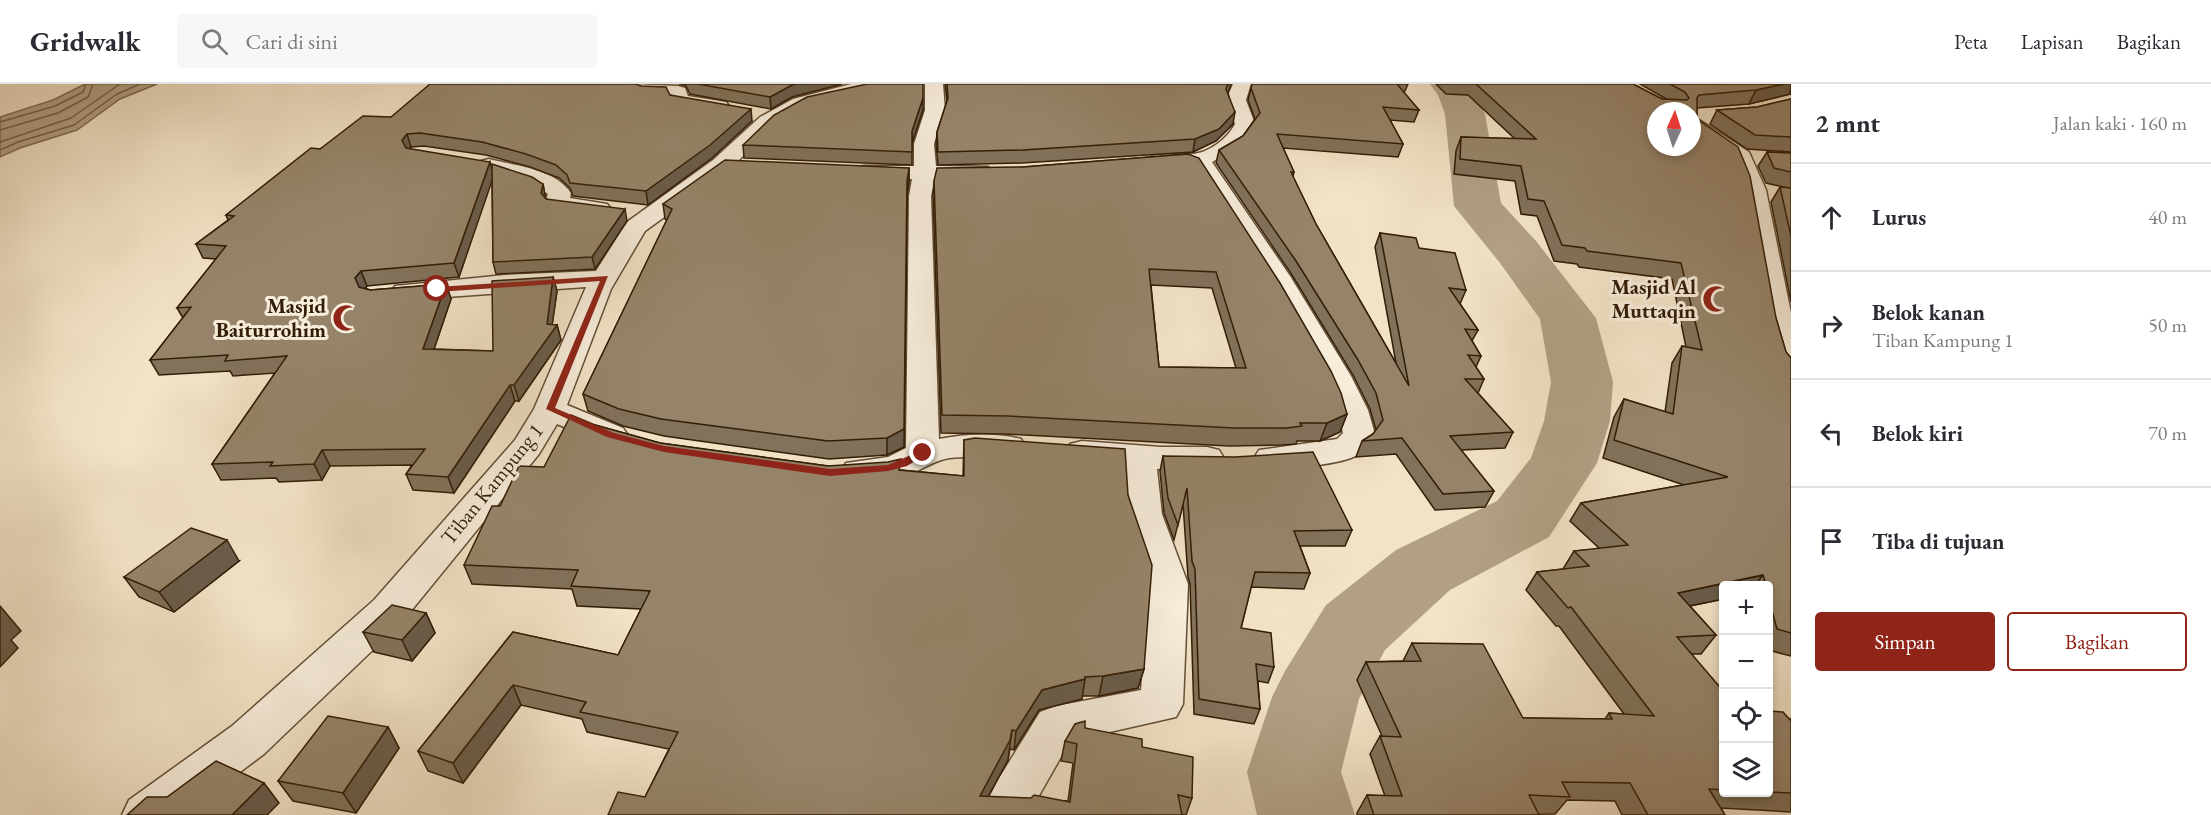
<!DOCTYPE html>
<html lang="id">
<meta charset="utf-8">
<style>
body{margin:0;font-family:"EB Garamond",serif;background:#f7f7f7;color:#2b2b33}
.controls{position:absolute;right:18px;bottom:18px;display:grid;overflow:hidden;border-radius:6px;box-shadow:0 3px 9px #0003}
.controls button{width:54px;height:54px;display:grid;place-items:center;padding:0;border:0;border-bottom:2px solid #e1e1e2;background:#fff;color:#2b2b33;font:30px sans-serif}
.compass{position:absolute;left:1647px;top:18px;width:54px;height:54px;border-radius:50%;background:#fff;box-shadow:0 3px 9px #0003;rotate:3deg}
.stop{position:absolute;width:18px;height:18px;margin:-14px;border:4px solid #8f2418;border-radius:50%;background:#fff}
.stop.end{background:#8f2418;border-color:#fff;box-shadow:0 2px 6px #0008}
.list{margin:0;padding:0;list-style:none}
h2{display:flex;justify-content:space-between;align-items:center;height:78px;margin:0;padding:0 24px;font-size:26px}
h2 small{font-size:20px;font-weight:400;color:#7c7c81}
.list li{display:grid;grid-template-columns:39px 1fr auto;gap:18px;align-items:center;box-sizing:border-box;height:108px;padding:0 24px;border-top:2px solid #e1e1e2}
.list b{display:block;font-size:22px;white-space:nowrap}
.list p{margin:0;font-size:20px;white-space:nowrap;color:#7c7c81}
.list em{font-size:20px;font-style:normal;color:#7c7c81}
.actions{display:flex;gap:12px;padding:18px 24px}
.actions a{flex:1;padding:14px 0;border:2px solid #8f2418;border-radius:6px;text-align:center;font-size:21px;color:#8f2418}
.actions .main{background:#8f2418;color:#fff}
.icon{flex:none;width:33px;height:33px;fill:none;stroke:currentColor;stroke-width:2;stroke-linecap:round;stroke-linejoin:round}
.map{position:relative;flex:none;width:1791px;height:731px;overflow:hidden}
header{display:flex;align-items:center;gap:36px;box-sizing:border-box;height:84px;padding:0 30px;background:#fff;border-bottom:2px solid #e1e1e2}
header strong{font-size:28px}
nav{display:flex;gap:33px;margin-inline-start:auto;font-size:21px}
.search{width:420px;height:54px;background:#f7f7f7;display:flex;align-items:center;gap:15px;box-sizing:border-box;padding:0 21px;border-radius:6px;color:#7c7c81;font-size:22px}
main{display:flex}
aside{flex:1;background:#fff}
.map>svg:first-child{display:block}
.water{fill:#b1a085;stroke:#7e6c52;stroke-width:1.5}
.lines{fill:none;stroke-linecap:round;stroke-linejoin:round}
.shore{stroke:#725e46;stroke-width:1.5}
.river{fill:#b1a085;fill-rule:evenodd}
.street-casing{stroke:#624e36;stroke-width:3}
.street{fill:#f7eddb;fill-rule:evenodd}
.wall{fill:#81725b;stroke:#321d06;stroke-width:1.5;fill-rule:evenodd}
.shaded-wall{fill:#695c4a;stroke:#321d06;stroke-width:1.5}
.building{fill:#96846a;stroke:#321d06;stroke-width:1.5;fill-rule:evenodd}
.route{fill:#8f2418}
.labels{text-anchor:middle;stroke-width:6;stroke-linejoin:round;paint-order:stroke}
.poi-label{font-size:21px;font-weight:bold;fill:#321d06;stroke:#f7eddb;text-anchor:end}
.street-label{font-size:21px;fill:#321d06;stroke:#f7eddb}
</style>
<header>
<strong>Gridwalk</strong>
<div class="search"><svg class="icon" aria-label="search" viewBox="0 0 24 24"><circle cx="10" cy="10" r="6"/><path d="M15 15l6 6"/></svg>Cari di sini</div>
<nav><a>Peta</a><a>Lapisan</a><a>Bagikan</a></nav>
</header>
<main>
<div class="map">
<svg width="1791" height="731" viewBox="0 0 1791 731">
<rect width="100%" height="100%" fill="#f2e3c7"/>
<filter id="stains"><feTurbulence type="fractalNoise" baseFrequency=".00333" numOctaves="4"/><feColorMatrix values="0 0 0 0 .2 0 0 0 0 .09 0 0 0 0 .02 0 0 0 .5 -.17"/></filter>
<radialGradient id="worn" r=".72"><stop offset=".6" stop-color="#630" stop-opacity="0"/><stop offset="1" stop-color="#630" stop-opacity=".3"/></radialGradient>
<!-- water -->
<polygon class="water" points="85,0 157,0 120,15 77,46 20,64 0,73 0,33 53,16"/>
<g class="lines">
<!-- shore -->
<g class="shore">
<polyline points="0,38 55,22 83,8 86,0"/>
<polyline points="0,46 58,29 88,13 93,0"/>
<polyline points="0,58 71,34 120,0"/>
<polyline points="0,66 18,58 74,41 117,10 140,0"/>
</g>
<!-- river -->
<polygon class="river" points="1430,0 1469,0 1471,3 1485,30 1501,119 1536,157 1596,234 1613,298 1610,337 1597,379 1549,453 1450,506 1385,566 1359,615 1341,688 1355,731 1257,731 1247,688 1272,613 1285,587 1326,521 1396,466 1497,417 1531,374 1544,337 1551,298 1540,235 1500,179 1454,122 1445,30 1438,11"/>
<defs>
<g id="street">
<path d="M630 0 678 2 685 4 688 12 726 18 729 22 726 26C710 30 688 25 672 21L669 13 644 12 632 8Z"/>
<path d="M851 0H893L891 4 807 23 774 41 729 86 645 147 611 205 567 321 623 344 628 351 623 358C601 364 578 348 557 340L539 370 402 538 264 670 183 731H122L129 716 232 642 374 516 515 356 534 325 586 203 404 216 395 214 391 208 395 202 505 191 596 187 627 138 713 76 760 33 793 15Z"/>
<path d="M925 0H943L945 26 934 60 936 82 988 83 991 88 988 93 935 95 931 112 939 355C964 350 996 348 1021 355L1025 362 1021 369C997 376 974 371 950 374 936 376 928 382 915 388 895 396 867 401 846 395L841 387 846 379 888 373 906 364 909 112 912 95 864 96 856 94 853 89 856 84 864 82H914V60L925 26Z"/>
<path d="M1233 0H1251L1246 16 1255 40 1239 64 1212 78 1290 192 1351 292 1368 326 1375 350C1371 356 1367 365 1361 369 1345 381 1278 387 1259 382L1254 374 1259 366 1337 355 1343 349C1336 314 1316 283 1299 253 1267 196 1233 142 1198 87 1183 79 1168 85 1152 82L1149 77 1152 72C1166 69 1179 72 1192 70 1209 69 1227 55 1235 40L1226 16Z"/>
<polygon points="1692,34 1699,36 1749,68 1766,106 1791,229 1791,293 1780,290 1776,284 1767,250 1744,106 1732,76 1692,49"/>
<path d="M489 75C516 82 554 84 571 109L570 114 607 120 611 125 607 130 599 132 549 124 545 119 548 110 530 99 481 87 478 82 481 77Z"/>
<polygon points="1082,357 1161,363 1207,363 1219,366 1224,374 1219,382 1207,385 1157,385 1162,430 1188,500 1183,620 1176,633 1070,657 1028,731 980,731 998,696 1040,628 1056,622 1141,606 1150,500 1126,430 1123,382 1070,376 1065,368 1070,360"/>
</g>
</defs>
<!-- street casing -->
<use href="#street" class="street-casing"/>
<!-- street -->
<use href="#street" class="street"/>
</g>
<!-- wall -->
<g class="wall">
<polygon points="679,0 842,0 792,13 771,25 690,10 686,2"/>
<polygon points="945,0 1231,0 1228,8 1233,40 1216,57 1193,68 1022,79 938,81 936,60 937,48 947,17"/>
<polygon points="1252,0 1408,0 1404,9 1419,26 1414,38 1390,36 1403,60 1398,73 1283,64 1294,88 1293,93 1316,140 1396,279 1375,163 1380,149 1419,164 1466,206 1460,220 1478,246 1472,257 1481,272 1476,283 1484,295 1478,309 1513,348 1505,364 1461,366 1494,407 1485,423 1435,426 1396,370 1356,373 1362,357 1373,350 1376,346 1370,325 1353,291 1292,191 1216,79 1219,66 1243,52 1255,35 1248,16"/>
<polygon points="1436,0 1633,0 1662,15 1668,16 1640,0 1791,0 1791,10 1749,20 1697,24 1697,35 1776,234 1786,268 1791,274 1791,572 1768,566 1768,501 1724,501 1724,515 1690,522 1716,551 1701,570 1691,570 1724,608 1724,708 1768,708 1768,627 1790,636 1791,634 1791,728 1721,724 1725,731 1622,731 1615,717 1567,716 1555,730 1357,731 1357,729 1367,711 1385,712 1370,670 1380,652 1382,652 1357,596 1366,578 1403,577 1412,559 1523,634 1605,635 1609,629 1624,630 1559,542 1556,542 1526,506 1537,488 1563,485 1574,467 1600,465 1570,437 1581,419 1684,401 1603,374 1614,333 1624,315 1665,328 1672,279 1682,262 1686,263 1672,195 1579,183 1577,180 1554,177 1537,132 1521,130 1515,97 1454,90 1456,67 1461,53 1515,55 1468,11 1446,10"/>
<polygon points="670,11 752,37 712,74 648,121 573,112 570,104 559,94 530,83 486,71 424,62 411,63 409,65 543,100 545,111 545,114 546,115 627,137 595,185 496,190 493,178 492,94 459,193 367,202 365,204 370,206 446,200 451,215 434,265 493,267 553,193 557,207 552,241 557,241 561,256 519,317 515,317 454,409 413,406 406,390 412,381 330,382 322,396 279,398 276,394 221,396 212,380 275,289 233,292 230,287 159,291 150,276 183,234 177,224 216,175 203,174 196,160 228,136 226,131 320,65 391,33"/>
<polygon points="1791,15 1791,68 1747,65 1710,40 1717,26 1757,23"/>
<polygon points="923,26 912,59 912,81 744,74 743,61"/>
<polygon points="1767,68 1791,69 1791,218 1771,118 1780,103 1788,104 1766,99 1758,82"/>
<path d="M1188 70 1347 330 1340 348 1320 357H1297L1296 360 1281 361 1229 362 1006 350 941 349 933 112 934 97 1023 83ZM1151 201 1212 204 1236 284 1159 283Z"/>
<polygon points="909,84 909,98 907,112 904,363 887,371 829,375 664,352 623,342 588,327 583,310 667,136 665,135 663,120"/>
<polygon points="595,341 660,359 828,382 901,386 963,392 964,356 1128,411 1144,585 1138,604 1099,612 1082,612 1082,615 1039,626 1014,666 1010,665 1008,676 988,713 1068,717 1073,679 1061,677 1065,657 1085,644 1142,663 1192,714 1186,731 608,731 645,713 669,665 587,648 582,635 521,621 463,699 428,687 418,667 513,548 618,571 641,525 577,522 572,505 472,500 464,481 500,422 544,383"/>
<polygon points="1163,372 1352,446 1345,462 1300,462 1310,489 1304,505 1251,503 1241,544 1274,583 1268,599 1258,597 1260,625 1254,640 1194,630 1190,500 1188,493 1183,420 1174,456 1164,429 1160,387"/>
<polygon points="239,477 174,528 139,513 124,493"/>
<polygon points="426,529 435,549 412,577 374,568 363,548"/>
<polygon points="388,643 399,664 356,729 293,717 278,697"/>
</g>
<!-- shaded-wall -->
<g class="shaded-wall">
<polygon points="796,0 842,0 792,13 771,25 770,13 792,1"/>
<polygon points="1784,0 1791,0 1790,10 1749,20 1756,6"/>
<polygon points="923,14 923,26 912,59 912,47"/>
<polygon points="751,25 752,37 712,74 648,121 646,107"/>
<polygon points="1235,28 1233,40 1216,57 1193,68 1195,55"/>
<polygon points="407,50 411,63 406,69 402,56"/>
<polygon points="490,78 494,91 459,193 454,179"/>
<polygon points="909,84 909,98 907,112 904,363 887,371 887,354 907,97"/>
<polygon points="543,100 545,111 543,120 541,109"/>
<polygon points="625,125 627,137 595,185 592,173"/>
<polygon points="361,187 367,202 361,209 355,194"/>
<polygon points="553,193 557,207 551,249 557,241 561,256 519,317 514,301 547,240"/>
<polygon points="446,200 451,215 429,280 423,265"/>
<polygon points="510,301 515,317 454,409 448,393"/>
<polygon points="1347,330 1340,348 1320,357 1327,339"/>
<polygon points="322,366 330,382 322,396 314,380"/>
<polygon points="227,456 239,477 174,528 159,508"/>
<polygon points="1763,491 1755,501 1724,501 1724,515 1664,527 1678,509"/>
<polygon points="0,522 21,547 11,556 18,564 0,583"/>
<polygon points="426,529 435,549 412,577 402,556"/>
<polygon points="1144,585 1138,604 1099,612 1103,592"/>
<polygon points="1085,595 1082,615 1039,626 1014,666 1016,647 1042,606"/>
<polygon points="513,601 521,621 463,699 453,679"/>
<polygon points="388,643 399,664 356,729 343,709"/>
<polygon points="1012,646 1008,676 978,731 980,712"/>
<polygon points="264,699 279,719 267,731 232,731"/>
</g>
<!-- building -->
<g class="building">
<polygon points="430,0 636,0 641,2 666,3 670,11 751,25 710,61 646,107 570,99 567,91 556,81 526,70 482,58 420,49 407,50 402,56 406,64 490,78 454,179 361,187 355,194 359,203 370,206 446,200 423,265 493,267 492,197 553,193 547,240 557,241 514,301 510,301 448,393 406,390 425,365 322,366 314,380 270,382 273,378 212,380 287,272 225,277 228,271 150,276 191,223 177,224 226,162 196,160 234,132 226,131 311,64 320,65 363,32 391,33"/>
<polygon points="698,0 796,0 792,1 770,13"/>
<polygon points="867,0 923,0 923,14 912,47 912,68 743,61 774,31 807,13"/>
<polygon points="947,0 1228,0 1226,5 1235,28 1219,45 1195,55 1023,66 938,68 937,48 948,14"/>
<polygon points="1252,0 1397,0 1419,26 1383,23 1403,60 1277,50 1294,88 1291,88 1316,140 1409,302 1380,149 1416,154 1419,164 1455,169 1466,206 1449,204 1478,246 1465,245 1481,272 1468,271 1484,295 1465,295 1513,348 1450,352 1494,407 1443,410 1402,354 1362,357 1373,350 1383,336 1376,309 1358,276 1296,177 1219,66 1243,52 1260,29 1251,4"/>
<path d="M1476 0H1633L1662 15 1687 16 1689 14 1685 8 1670 0H1784L1756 6 1699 11 1697 14V35L1738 63 1750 92 1776 234 1786 268 1791 274V549L1777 545 1768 512V501H1766L1763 491 1678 509 1716 551 1677 553 1724 608V706L1709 705 1725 731H1648L1630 699 1562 698 1570 713 1529 711 1539 731H1374L1367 711 1402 712 1380 652 1401 653 1366 578 1421 577 1412 559 1483 560 1523 634 1612 635 1609 629 1654 632 1571 523 1568 524 1537 488 1589 482 1574 467 1628 461 1581 419 1728 393 1614 356 1624 315 1673 330 1682 262 1702 266 1681 179 1587 167 1585 164 1562 161 1544 117 1528 115 1521 82 1460 75 1461 53 1536 55ZM1656 27H1692V63H1656Z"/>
<polygon points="1791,15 1791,53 1755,51 1717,26 1757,23"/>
<polygon points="1767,68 1791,69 1791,88 1774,84"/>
<path d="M1188 70 1199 74 1280 199 1331 287 1341 309 1347 330 1327 339H1300L1302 342 1287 344H1234L1008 332 942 331 934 97 937 84 1023 83ZM1149 185 1216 188 1246 284 1159 283Z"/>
<polygon points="725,76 909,84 907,97 904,345 887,354 828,357 661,335 619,325 583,310 672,125 663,120"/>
<polygon points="492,80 532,93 543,100 541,109 546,115 625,125 592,173 493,178"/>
<polygon points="1780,103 1791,104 1791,152"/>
<polygon points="571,331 595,341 660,359 828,382 888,378 901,375 899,386 964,392 964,356 975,354 1125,365 1128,411 1152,481 1144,585 1103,592 1085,593 1085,595 1042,606 1016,647 1012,646 1010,656 980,712 1031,714 1034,711 1070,718 1077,660 1065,657 1075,640 1085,637 1085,644 1142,655 1142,663 1193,673 1192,714 1178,711 1182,731 608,731 618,708 645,713 678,648 580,628 586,618 513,601 453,679 418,667 513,548 618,571 650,507 571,502 578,486 464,481 492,422 500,422 519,382 544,383"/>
<polygon points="1313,368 1352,446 1294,447 1310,489 1255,488 1241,544 1271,549 1274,583 1256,580 1260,625 1199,615 1195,485 1192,477 1187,404 1178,441 1168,414 1163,372 1235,373"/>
<polygon points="191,444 227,456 159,508 124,493"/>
<polygon points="392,521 426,529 402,556 363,548"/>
<polygon points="1768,627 1783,628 1791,637 1791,709 1768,708"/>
<polygon points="328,632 388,643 343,709 278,697"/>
<polygon points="216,677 264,699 232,731 127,731 147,713 167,713"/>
</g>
<!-- route -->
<polygon class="route" points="608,192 555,324 614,349 664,362 830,385 888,381 920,367 928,369 907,382 888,387 830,392 664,368 607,353 546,325 600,197 437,208 433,205 437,203"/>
<!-- icons -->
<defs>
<symbol id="mosque-bare" viewBox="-9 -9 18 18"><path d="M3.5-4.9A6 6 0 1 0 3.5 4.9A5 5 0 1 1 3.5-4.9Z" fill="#8f2418" stroke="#f7eddb" stroke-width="2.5" paint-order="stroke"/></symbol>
</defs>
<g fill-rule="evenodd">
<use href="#mosque-bare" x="1697" y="196" width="38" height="38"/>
<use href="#mosque-bare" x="327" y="215" width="38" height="38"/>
</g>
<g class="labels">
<!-- poi labels -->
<g class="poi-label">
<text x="1696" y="210">Masjid Al<tspan x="1696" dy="24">Muttaqin</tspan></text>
<text x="326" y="229">Masjid<tspan x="326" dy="24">Baiturrohim</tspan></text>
</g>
<!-- street labels -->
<g class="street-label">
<text transform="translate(492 400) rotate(-51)" y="7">Tiban Kampung 1</text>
</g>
</g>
<rect width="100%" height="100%" filter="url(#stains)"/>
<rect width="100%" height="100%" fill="url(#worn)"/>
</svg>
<div class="controls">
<button>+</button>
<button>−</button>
<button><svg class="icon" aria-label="locate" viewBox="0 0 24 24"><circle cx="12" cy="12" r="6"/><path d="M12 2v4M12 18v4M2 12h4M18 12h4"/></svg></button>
<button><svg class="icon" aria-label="layers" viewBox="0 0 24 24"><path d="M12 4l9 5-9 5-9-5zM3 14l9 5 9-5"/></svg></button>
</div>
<svg class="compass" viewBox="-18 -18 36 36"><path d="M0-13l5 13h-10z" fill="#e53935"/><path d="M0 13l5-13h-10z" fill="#7c7c81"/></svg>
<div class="stop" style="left:437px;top:205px"></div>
<div class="stop end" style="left:923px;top:369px"></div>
</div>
<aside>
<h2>2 mnt<small>Jalan kaki · 160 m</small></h2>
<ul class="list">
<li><svg class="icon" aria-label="ahead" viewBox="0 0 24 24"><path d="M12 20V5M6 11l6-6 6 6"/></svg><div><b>Lurus</b></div><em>40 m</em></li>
<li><svg class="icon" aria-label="right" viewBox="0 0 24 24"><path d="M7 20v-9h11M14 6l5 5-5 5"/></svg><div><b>Belok kanan</b><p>Tiban Kampung 1</p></div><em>50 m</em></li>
<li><svg class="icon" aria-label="left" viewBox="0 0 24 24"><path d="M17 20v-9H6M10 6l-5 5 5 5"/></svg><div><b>Belok kiri</b></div><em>70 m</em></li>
<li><svg class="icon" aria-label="arrive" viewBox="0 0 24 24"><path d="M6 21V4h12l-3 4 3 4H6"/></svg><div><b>Tiba di tujuan</b></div></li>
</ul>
<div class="actions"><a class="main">Simpan</a><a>Bagikan</a></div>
</aside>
</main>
